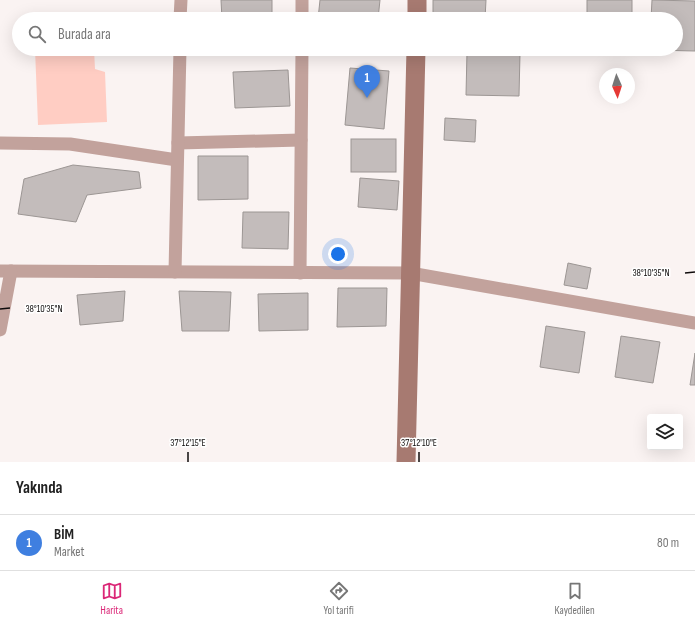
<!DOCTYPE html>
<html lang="tr">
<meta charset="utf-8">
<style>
body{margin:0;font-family:"Sofia Sans Condensed",sans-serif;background:#f2f2f2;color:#222}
.controls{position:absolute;right:12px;bottom:12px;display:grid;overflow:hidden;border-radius:4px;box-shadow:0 4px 16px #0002}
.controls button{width:36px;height:36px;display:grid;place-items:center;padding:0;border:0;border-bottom:1px solid #e0e0e0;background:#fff;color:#222;font:20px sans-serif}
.compass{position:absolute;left:599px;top:68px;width:36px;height:36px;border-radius:50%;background:#fff;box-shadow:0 4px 16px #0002;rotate:177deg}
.you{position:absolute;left:338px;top:254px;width:14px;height:14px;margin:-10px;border:3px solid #fff;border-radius:50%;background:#1a73e8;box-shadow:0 0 0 6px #1a73e833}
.badge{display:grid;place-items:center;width:26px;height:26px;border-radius:50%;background:#db2777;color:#fff;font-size:13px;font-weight:700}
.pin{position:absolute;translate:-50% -33px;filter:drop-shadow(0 1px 2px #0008)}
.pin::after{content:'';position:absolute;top:21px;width:14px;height:12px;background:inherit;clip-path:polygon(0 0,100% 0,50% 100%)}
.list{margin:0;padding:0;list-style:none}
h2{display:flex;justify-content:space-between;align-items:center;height:52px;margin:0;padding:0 16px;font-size:17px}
h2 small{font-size:13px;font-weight:400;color:#767676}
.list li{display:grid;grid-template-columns:26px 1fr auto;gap:12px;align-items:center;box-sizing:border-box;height:56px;padding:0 16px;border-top:1px solid #e0e0e0}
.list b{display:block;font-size:15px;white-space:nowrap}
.list p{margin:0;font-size:13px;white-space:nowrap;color:#767676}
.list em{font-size:13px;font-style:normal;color:#767676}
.icon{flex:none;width:22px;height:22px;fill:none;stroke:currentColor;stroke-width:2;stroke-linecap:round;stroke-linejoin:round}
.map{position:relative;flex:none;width:695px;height:462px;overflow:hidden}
.search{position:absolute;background:#fff;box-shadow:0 4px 16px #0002;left:12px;right:12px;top:12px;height:44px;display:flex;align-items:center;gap:10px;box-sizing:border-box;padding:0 14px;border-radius:22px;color:#767676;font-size:15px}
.sheet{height:108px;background:#fff}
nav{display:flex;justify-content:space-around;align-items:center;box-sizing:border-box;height:56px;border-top:1px solid #e0e0e0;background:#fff;font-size:11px;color:#767676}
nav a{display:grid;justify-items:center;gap:2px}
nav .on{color:#db2777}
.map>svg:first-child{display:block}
.green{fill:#ffcdc3}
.building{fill:#c3bcbb;stroke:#9c9694}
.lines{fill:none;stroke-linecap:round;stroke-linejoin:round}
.minor{stroke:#c2a29c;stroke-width:13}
.secondary{stroke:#a77a71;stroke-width:19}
.ticks{fill:none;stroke:#0f0c0c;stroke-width:1.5}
.ticks-label{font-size:10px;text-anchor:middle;fill:#0f0c0c;stroke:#fff;stroke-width:3;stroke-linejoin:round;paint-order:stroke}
</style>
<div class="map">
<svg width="695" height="462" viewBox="0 0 695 462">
<rect width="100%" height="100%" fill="#faf3f2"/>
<!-- green -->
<polygon class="green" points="35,49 94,49 95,69 105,72 107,122 38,125"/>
<!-- building -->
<g class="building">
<polygon points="221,0 272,0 272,19 222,19"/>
<polygon points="320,0 380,0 378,19 318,19"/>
<polygon points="433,0 486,0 485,19 433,19"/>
<rect x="587" y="0" width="45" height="19"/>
<polygon points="652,0 695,1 695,51 651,50 651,49 676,49 676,19 651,19"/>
<polygon points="467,52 520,53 519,96 466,95"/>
<polygon points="350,68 389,71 384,129 345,125"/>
<polygon points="288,70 290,106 235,108 233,72"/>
<polygon points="445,118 476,120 475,142 444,140"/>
<rect x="351" y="139" width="45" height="33"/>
<polygon points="198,156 248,156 248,199 198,200"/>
<polygon points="73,165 139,172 141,188 87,195 76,222 18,214 24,179"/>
<polygon points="360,178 399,181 397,210 358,207"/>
<polygon points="243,212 289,212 288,249 242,248"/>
<polygon points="568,263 591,268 587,289 564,285"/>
<polygon points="338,288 387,288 386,326 337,327"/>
<polygon points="125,291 123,321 80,325 77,295"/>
<polygon points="179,291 231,292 229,331 182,331"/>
<polygon points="308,293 308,330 259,331 258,294"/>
<polygon points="546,326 585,332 579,373 540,367"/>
<polygon points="621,336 660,342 653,383 615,377"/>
<polygon points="695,353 695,385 690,385"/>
</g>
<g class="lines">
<!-- minor -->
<g class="minor">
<polyline points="180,19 181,0"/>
<polyline points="302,19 302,0"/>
<polyline points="0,143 70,144 177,160"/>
<polyline points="178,143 301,140"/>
<polyline points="0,271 410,273 695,323"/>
<polyline points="175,272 180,49"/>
<polyline points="300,273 302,49"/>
<polyline points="0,330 11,271"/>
</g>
<!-- secondary -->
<g class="secondary">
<polyline points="417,19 417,0"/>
<polyline points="406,462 416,49"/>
</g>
</g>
<!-- ticks -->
<path class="ticks" d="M685 273 695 272M0 309 10 308M188 452V462M419 452V462"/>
<g class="ticks-label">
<text x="651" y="276">38°10'35"N</text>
<text x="44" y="312">38°10'35"N</text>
<text x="188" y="446">37°12'15"E</text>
<text x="419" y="446">37°12'10"E</text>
</g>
</svg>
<div class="controls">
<button><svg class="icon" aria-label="layers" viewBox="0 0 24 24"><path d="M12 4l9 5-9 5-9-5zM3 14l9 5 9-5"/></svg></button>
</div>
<svg class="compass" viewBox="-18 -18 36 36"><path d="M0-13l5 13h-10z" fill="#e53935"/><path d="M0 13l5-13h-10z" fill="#767676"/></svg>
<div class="you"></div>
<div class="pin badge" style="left:367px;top:98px;background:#3f7fe0">1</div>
<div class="search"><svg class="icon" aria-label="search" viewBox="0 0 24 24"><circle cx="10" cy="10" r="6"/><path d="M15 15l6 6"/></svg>Burada ara</div>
</div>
<section class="sheet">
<h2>Yakında<small></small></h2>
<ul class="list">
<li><span class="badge" style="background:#3f7fe0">1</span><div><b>BİM</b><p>Market</p></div><em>80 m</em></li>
</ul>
</section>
<nav>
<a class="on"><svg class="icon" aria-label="map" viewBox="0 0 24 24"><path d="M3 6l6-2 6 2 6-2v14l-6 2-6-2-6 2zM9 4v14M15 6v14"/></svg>Harita</a>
<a><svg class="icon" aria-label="directions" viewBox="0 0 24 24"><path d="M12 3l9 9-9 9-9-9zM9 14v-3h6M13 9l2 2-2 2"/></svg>Yol tarifi</a>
<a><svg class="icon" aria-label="saved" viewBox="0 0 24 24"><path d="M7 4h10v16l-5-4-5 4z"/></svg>Kaydedilen</a>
</nav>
